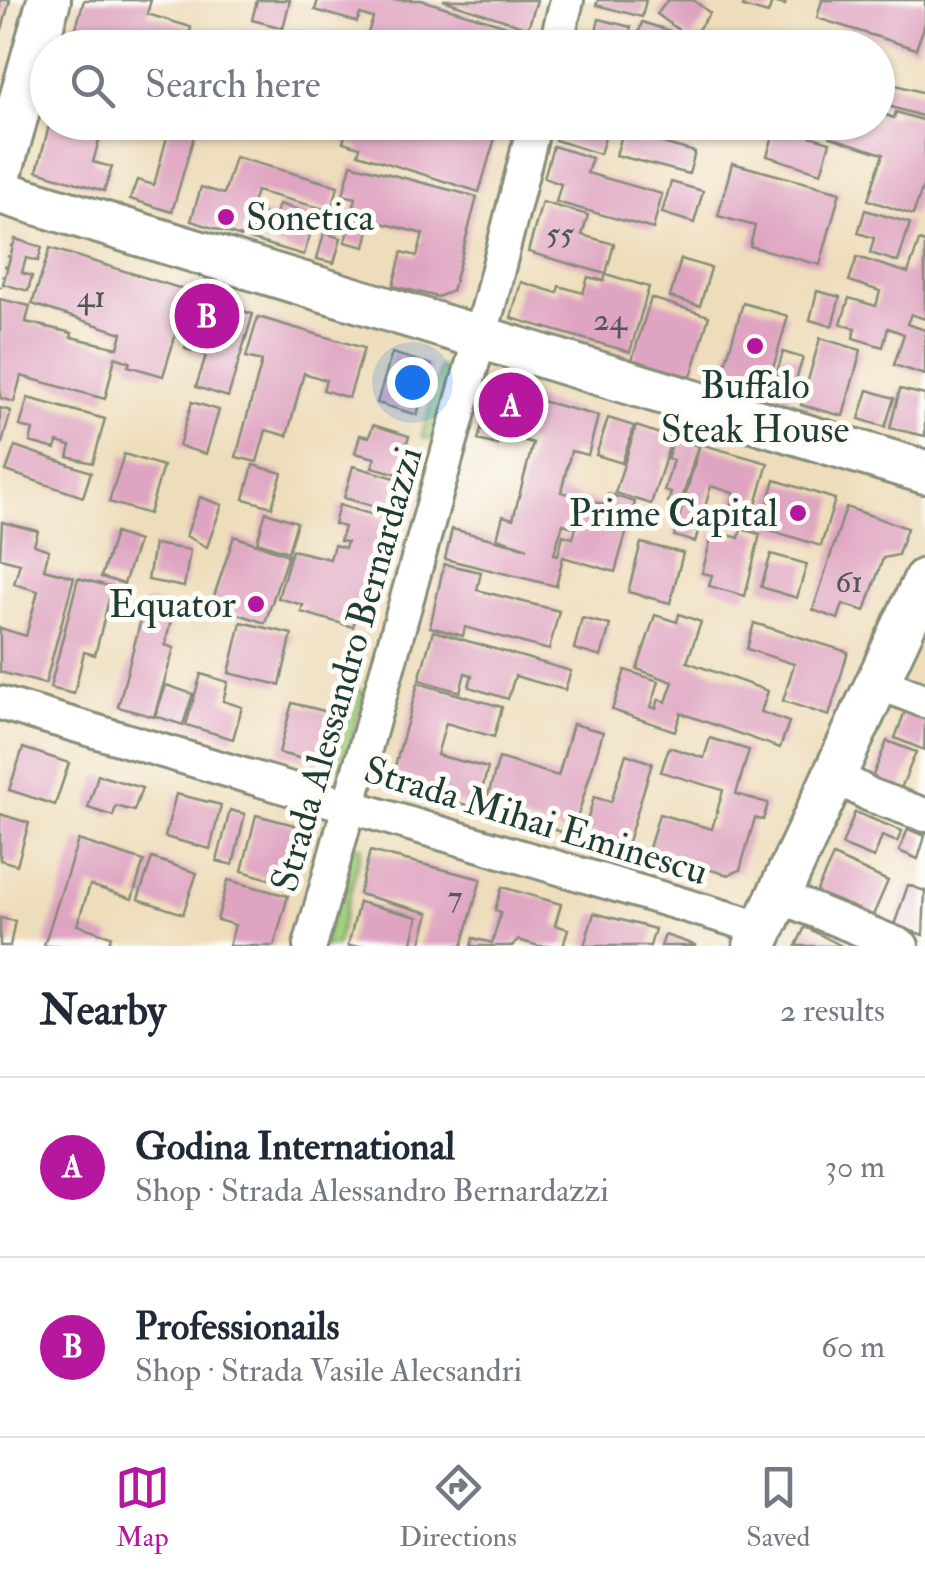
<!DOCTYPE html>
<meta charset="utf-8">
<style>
body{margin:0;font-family:"IM FELL Double Pica",serif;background:#f2f2f3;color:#1f2937}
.you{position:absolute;left:412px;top:382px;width:35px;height:35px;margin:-25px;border:8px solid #fff;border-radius:50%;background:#1a73e8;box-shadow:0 0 0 15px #1a73e833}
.badge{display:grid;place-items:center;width:65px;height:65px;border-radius:50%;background:#b5179e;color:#fff;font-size:32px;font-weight:700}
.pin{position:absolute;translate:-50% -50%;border:5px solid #fff;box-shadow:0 2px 10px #0006}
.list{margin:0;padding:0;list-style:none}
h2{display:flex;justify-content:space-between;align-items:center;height:130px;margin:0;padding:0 40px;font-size:42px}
h2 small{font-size:32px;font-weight:400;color:#747a83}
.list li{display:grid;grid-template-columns:65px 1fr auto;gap:30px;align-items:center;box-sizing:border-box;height:180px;padding:0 40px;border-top:2px solid #e0e1e3}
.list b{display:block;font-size:38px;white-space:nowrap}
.list p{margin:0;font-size:32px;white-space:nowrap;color:#747a83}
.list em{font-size:32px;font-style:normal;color:#747a83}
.icon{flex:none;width:55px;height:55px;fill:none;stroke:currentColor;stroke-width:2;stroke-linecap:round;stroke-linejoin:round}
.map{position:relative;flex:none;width:925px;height:946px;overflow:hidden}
.search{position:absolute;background:#fff;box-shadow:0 2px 8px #0004;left:30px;right:30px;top:30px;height:110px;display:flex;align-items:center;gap:25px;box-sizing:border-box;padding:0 35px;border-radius:55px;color:#747a83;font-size:38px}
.sheet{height:490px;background:#fff}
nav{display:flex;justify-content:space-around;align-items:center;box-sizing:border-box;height:140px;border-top:2px solid #e0e1e3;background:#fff;font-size:28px;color:#747a83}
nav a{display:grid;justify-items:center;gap:5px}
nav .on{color:#b5179e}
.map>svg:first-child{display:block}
.green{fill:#a4d280;stroke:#62885a;stroke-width:2.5}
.building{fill:#dfa4c1;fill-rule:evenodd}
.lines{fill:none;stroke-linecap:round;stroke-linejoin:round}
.minor-casing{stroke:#868d78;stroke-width:38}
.major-casing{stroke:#868d78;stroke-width:48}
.path{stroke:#868d78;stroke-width:4;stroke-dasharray:2.5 8;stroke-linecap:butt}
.minor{stroke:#fff;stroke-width:32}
.major{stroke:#fff;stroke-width:42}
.poi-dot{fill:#b5179e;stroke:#fdfcf7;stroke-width:4}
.labels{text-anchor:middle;stroke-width:10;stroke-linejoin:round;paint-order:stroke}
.number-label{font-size:32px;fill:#4f5757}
.poi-label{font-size:38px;fill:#1f3d34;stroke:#fdfcf7;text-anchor:end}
.street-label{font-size:38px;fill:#1f3d34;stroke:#fdfcf7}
</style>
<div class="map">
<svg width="925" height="946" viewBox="0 0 925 946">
<rect width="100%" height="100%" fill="#fdfcf7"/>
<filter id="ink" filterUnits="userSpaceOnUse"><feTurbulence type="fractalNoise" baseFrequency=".01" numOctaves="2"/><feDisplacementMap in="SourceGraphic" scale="20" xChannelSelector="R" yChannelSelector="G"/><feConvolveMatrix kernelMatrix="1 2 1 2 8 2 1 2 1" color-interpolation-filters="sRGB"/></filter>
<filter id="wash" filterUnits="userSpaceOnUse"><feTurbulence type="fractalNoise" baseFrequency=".0048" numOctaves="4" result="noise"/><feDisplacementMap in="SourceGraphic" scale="40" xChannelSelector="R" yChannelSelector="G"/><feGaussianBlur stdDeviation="2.25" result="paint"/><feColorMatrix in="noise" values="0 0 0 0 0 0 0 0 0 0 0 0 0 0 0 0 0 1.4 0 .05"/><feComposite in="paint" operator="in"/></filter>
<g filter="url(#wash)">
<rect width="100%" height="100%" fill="#edb"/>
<!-- green -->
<g class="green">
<polygon points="440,367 450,369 432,440 422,437"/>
<polygon points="355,689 364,691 344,768 334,765"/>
<polygon points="350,844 362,847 336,946 323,946"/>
</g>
<g id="blocks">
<!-- building -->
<g class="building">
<polygon points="0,0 10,0 1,33 0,32"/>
<polygon points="84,0 151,0 147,14 191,27 187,44 197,48 70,48"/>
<polygon points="257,0 290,0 283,28 252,20"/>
<polygon points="318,0 421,0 527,32 522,48 394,48 366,39 373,18 360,14 357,22 315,10"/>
<polygon points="443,0 537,0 528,28"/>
<polygon points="598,0 646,0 642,17 596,5"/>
<polygon points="668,0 693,0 710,13 691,39 657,14"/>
<polygon points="745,0 786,0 785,5 772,2 768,14 743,7"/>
<polygon points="822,0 925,0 925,24 916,49 817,18"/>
<polygon points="599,19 631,27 626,48 609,48 610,44 594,40"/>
<polygon points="642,22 679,34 674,48 634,48"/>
<polygon points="878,80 925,93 925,117 878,103"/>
<polygon points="878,112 894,118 896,112 925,121 925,180 913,215 868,200 883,154 830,137 834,122 878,122"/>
<polygon points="50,122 104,122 93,162 112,167 104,191 37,171"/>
<polygon points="171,122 198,122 172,212 130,199 137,180 154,185"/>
<polygon points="349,122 446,122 495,138 479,192 358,154 360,147 343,142"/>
<polygon points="561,122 609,125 600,154 555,140"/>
<polygon points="662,122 707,122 701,137"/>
<polygon points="776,126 830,142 821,173 767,156"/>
<polygon points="623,132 695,152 689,174 616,155"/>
<polygon points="553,146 592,158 587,173 662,194 653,229 556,202 561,184 544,178"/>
<polygon points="235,157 338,186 332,211 256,191 241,237 191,221 201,187 224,194"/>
<polygon points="732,163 840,192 820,265 750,246 755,226 718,216"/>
<polygon points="351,164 477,197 452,291 438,297 393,286 402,252 417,256 423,234 371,220 365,247 345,242 356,198 343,195"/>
<polygon points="671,182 703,191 694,223 662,213"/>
<polygon points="542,202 588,215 582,235 614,244 606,274 528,252"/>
<polygon points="279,204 316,215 304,255 249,239 258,212 275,217"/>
<polygon points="865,210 910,223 898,262 870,253 874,238 858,233"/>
<polygon points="324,233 341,238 334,263 317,259"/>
<polygon points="15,239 42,247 38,261 26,258 22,273 32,276 28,291 3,284"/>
<polygon points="919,241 925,243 925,319 911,314 907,324 925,330 925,375 894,365 904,334 888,328 883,347 853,338 855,328 841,324 849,298 876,306 880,291 849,281 857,257 908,273"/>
<polygon points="50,248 189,291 163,376 128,366 130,362 115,357 105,399 21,376 14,402 0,398 0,299 30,306 26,322 72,333 71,337 118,348 122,333 32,304"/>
<polygon points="681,259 711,268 700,306 670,297"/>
<polygon points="606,274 649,287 630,352 511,318 521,282 557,293 559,286 583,293 588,277 604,281"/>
<polygon points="817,291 840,297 832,326 810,320"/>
<polygon points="199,297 253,314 228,397 196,387 206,355 185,349"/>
<polygon points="651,298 709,316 691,377 632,360"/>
<polygon points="743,303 788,316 767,389 722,375"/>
<polygon points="258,317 364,348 349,398 323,390 326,380 304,373 287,436 266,430 257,462 236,457 262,361 246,357"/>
<polygon points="820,338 861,350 843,416 801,405"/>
<polygon points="783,352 803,358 790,398 771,392"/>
<polygon points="392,353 432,365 417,415 377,403"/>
<path d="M492 388 598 416 588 455 571 451 561 492 605 505 608 494 635 502 615 572 563 557 556 586 445 559 452 529 528 548 497 538 503 516 513 519 533 443 522 440 523 435 501 429 497 445 478 440ZM563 524 576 528 573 538 563 535 558 555 554 554Z"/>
<polygon points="900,389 925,395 925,436 890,428"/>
<polygon points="868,390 894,398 885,427 859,419"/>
<polygon points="28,398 105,419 93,463 68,457 71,446 57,442 55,449 30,442 33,430 20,426"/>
<polygon points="192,402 219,410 206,454 179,446"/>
<polygon points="0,408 11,411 1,447 0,447"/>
<polygon points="608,418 634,426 622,463 596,455"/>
<polygon points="373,425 409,436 398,474 372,467 375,458 355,453 360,435 369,437"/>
<polygon points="636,426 672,438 651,504 615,493"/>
<polygon points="674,438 698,446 680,506 668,502 671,493 664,491 673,460 667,459"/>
<polygon points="700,444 768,463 753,515 730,509 734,493 711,486 695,542 674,536"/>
<polygon points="15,446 91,472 83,497 6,471"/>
<polygon points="124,454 163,466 149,514 109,502"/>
<polygon points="253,465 282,473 272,507 244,499"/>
<polygon points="353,466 399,479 390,511 344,498"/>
<polygon points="775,480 835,499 821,546 760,527"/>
<polygon points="200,497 222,505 207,547 186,536"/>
<polygon points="339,505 385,518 353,627 301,612 303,605 278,598 292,550 330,559 334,545 345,548 347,542 340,541 344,527 334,524"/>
<polygon points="846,507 907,528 898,555 883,558 865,611 843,604 838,619 813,610"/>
<polygon points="266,512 297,522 288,552 257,542"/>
<polygon points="2,522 38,531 34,545 49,550 44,569 74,577 45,684 0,672 0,628 26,636 38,591 14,584 20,563 0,558"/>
<polygon points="741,529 760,534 745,596 709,586 712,575 702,573 713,531 739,538"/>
<polygon points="115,533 138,541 124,584 101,577"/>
<polygon points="234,536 288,555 265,623 211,605"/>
<polygon points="641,543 683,553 670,603 628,592"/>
<polygon points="154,544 190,550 184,587 148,580"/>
<polygon points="771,554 807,564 797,598 761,587"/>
<polygon points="444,564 481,572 477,590 559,611 549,650 465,627 463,636 430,627"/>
<polygon points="78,578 112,587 95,655 84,652 74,694 50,688"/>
<polygon points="146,600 174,607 165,645 174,648 154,717 118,707"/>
<polygon points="679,614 701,622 687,662 768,691 761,712 789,722 780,748 681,713 675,731 612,710 625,670 659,681 651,707 656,708 659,699 666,702 673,682 637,669 655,615 677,622"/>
<polygon points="582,618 610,625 601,657 574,649"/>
<polygon points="241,622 292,634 280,685 229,673"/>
<polygon points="754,623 848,652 829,716 783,701 794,664 747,649"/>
<polygon points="433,631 571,671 565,690 515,676 508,699 469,687 472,675 465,673 460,692 419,680"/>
<polygon points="201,674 228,682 223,701 242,707 233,739 186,725"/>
<polygon points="418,683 502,707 494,737 446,723 437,755 488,768 477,808 390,784"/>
<polygon points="166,685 193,694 183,725 155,716"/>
<polygon points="292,703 336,714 323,764 279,753"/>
<polygon points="905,711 925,718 924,750 895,738"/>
<polygon points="573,724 603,732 572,835 484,809 499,758 558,776"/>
<polygon points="710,738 749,750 736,794 768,803 763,820 755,818 740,870 728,875 648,852 659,814 712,829 723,790 661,772 669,747 704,758"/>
<polygon points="887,741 916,752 900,791 871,780"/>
<polygon points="23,748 69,763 55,805 9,790"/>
<polygon points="626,754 652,763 627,845 584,831 594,797 611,802"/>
<polygon points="98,775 142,788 134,811 116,806 113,816 88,808"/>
<polygon points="176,794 221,805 210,849 165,837"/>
<polygon points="230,810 245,814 233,865 217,861"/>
<polygon points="855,812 902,831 897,842 882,836 874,858 842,845"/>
<polygon points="0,814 29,823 17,865 0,860"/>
<polygon points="256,815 306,828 293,886 242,871"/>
<polygon points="908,829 925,836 918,859 899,851"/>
<polygon points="78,840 144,861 132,899 90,885 77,925 111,936 108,946 47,946 44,945"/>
<polygon points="370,851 481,879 462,946 420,946 429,913 359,894"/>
<polygon points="833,856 888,881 871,920 815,895"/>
<polygon points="152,858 197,873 183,914 138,899"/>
<polygon points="228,880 288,896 274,946 229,946 235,925 217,920"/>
<polygon points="908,885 925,891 923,935 894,925"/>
<polygon points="502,887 561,904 555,925 568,929 563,946 539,946 518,940 512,946 471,946 473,938 492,943 501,912 495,910"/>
<polygon points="359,902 418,917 411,946 348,946"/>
<polygon points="594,913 655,929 650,946 584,946"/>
<polygon points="0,918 15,921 10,946 0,946"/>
<polygon points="805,927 842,946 796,946"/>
<polygon points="665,935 695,945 695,946 661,946"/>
</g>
</g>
</g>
<g filter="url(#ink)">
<use href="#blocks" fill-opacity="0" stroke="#868d78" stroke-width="2.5"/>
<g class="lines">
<defs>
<g id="minor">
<polyline points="555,48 567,0"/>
<polyline points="877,682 925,701"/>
<polyline points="0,703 762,928"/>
<polyline points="832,774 870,795 925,815"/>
<polyline points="776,895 902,946"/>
<polyline points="310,946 490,301 535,122"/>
</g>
<g id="major">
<polyline points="0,174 49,0"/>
<polyline points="0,192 925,472"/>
<polyline points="755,946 925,580"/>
</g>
</defs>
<!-- minor casing -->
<use href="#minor" class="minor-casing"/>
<!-- major casing -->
<use href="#major" class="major-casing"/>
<!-- path -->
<polyline class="path" points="0,288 14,238"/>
<!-- minor -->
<use href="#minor" class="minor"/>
<!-- major -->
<use href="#major" class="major"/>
</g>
</g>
<!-- markers -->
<g class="poi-dot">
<circle cx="226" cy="217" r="10"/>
<circle cx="755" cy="346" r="10"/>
<circle cx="798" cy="513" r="10"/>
<circle cx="256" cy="604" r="10"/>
</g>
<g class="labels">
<!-- number labels -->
<g class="number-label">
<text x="560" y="244">55</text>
<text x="91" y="307">41</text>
<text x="610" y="330">24</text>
<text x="849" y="592">61</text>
<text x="455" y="907">7</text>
</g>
<!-- poi labels -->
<g class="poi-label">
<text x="246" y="230" text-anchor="start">Sonetica</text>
<text x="755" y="398" text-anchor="middle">Buffalo<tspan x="755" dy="44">Steak House</tspan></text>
<text x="778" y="526">Prime Capital</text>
<text x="236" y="617">Equator</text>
</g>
<!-- street labels -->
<g class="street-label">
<text transform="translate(346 669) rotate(-74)" y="13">Strada Alessandro Bernardazzi</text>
<text transform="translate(536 820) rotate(17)" y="13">Strada Mihai Eminescu</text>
</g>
</g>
</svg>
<div class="you"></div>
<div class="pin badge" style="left:511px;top:405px">A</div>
<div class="pin badge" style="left:207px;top:316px">B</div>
<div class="search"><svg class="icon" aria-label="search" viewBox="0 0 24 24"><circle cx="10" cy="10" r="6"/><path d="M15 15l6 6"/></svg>Search here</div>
</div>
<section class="sheet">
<h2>Nearby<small>2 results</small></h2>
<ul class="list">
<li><span class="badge">A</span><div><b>Godina International</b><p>Shop · Strada Alessandro Bernardazzi</p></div><em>30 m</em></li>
<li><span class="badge">B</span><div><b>Professionails</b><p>Shop · Strada Vasile Alecsandri</p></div><em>60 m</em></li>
</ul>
</section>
<nav>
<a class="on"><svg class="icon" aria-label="map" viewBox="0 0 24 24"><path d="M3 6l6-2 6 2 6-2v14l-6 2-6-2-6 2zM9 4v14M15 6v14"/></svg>Map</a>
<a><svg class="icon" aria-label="directions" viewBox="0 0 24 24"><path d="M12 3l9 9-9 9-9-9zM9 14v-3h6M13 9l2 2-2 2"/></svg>Directions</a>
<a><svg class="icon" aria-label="saved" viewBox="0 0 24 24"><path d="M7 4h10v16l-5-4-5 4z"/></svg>Saved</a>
</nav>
